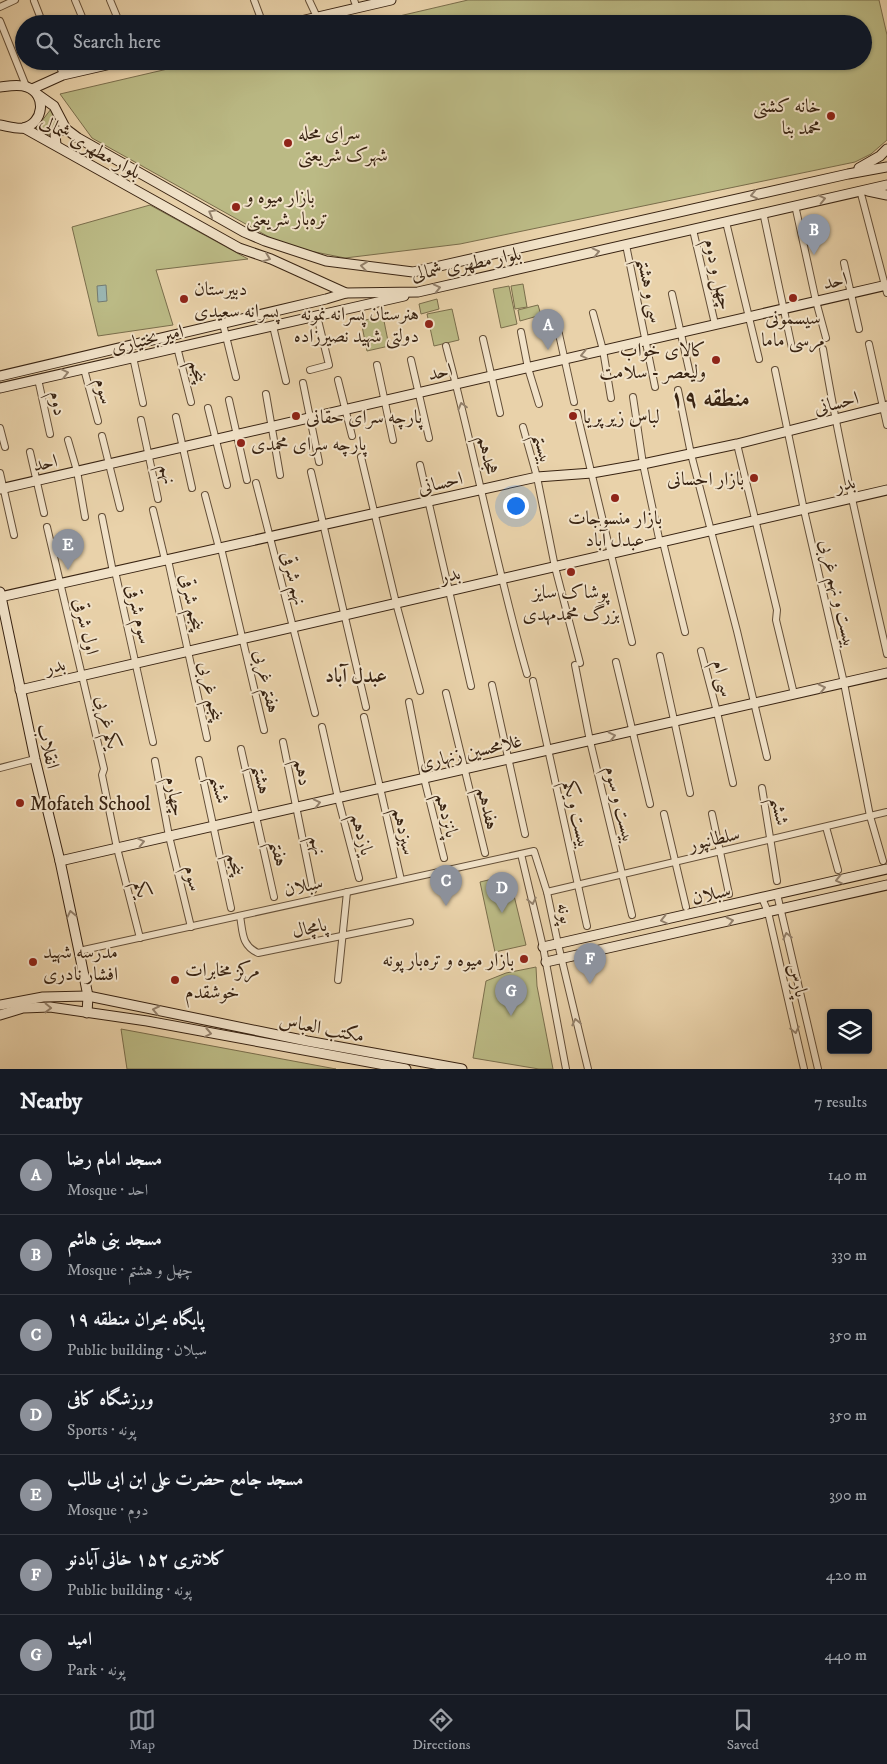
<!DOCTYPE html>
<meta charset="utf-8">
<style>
body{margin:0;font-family:"IM FELL DW Pica",Amiri,serif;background:#20242c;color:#f1f3f6}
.controls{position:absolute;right:15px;bottom:15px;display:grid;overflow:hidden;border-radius:5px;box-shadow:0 1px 4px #0004}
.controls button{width:45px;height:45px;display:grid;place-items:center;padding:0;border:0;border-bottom:1px solid #363941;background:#171b24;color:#f1f3f6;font:25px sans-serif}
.you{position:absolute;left:515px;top:505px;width:18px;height:18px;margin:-12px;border:4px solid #fff;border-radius:50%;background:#1a73e8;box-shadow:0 0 0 8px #1a73e833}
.badge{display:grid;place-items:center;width:32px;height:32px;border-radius:50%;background:#8c9099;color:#fff;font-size:16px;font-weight:700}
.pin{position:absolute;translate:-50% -41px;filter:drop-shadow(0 1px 2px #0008)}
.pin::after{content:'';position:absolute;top:26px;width:18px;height:15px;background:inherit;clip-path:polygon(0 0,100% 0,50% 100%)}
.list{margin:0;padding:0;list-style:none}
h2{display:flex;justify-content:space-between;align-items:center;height:65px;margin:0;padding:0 20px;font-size:21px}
h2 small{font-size:16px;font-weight:400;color:#9ea1a6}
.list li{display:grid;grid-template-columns:32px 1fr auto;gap:15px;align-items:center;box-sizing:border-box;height:80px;padding:0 20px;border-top:1px solid #363941}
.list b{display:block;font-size:19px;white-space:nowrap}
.list p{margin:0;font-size:16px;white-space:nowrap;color:#9ea1a6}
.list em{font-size:16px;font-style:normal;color:#9ea1a6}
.icon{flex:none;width:28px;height:28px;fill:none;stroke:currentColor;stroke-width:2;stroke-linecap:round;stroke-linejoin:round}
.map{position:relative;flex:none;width:887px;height:1069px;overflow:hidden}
.search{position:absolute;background:#171b24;box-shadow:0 1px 4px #0004;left:15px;right:15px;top:15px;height:55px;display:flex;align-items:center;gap:12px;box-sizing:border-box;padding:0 18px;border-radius:28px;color:#9ea1a6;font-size:19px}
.sheet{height:625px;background:#171b24}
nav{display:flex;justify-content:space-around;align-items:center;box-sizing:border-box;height:70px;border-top:1px solid #363941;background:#171b24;font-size:14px;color:#9ea1a6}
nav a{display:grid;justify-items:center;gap:2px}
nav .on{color:#8c9099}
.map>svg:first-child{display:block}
.green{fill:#bbba85;stroke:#7a6e4c}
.water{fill:#9ab6b2;stroke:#737b72}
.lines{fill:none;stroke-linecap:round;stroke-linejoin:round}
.street-casing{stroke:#644f38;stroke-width:8}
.secondary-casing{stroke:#382312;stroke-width:11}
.street{stroke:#f1e2c8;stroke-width:6}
.secondary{stroke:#f1e2c8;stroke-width:9}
.oneway{stroke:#94826d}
.poi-dot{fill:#8f2418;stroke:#f1e2c8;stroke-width:2}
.labels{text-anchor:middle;stroke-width:4;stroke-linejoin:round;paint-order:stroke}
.poi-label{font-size:19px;fill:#382312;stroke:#f1e2c8;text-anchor:start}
.street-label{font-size:19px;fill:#382312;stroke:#f1e2c8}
.neighbourhood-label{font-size:20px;font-weight:bold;fill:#382312;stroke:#f1e2c8}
.district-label{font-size:24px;font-weight:bold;fill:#382312;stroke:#f1e2c8}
</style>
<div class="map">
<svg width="887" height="1069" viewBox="0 0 887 1069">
<rect width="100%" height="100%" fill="#e9d2aa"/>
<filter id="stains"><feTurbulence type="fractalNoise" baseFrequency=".004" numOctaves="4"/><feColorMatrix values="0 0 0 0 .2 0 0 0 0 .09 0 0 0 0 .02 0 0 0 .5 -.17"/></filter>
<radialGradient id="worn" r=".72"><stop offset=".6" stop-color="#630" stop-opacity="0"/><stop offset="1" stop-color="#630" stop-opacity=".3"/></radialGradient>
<!-- green -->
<g class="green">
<polygon points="468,0 879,0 887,35 887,140 871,154 855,162 460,244 345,258 285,246 92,138 60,94 202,61 863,61 863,24 365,24"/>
<polygon points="51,109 54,119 59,129 56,128 52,132 53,137 32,127 41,122"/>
<polygon points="150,205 248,259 156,270 173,325 98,336 72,227"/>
<polygon points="523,284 527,307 515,309 511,286"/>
<polygon points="509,286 517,324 501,328 493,289"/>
<polygon points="437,299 439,309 421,314 419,304"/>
<polygon points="538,305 541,315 520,321 518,310"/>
<polygon points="452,309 459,340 434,346 427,314"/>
<polygon points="383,316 389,346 367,351 361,321"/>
<polygon points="509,875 526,945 495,952 480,882"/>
<polygon points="536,967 537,986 553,1069 539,1069 473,1058 486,981 506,973"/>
<polygon points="121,1029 336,1069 127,1069"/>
</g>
<!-- water -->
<polygon class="water" points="106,285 107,301 98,302 97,286"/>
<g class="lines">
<defs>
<g id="street">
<polyline points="75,0 85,24"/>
<polyline points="110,0 120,24"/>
<polyline points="254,0 263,24"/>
<polyline points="309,0 317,17"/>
<polyline points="354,0 357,8"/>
<polyline points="34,1 43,24"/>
<polyline points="0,7 15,0"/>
<polyline points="0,21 26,86"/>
<polyline points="58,61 63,75"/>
<polyline points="860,190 887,293"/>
<polyline points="795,205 816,301 826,338"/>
<polyline points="763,212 792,348"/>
<polyline points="726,222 759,359"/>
<polyline points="693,230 715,324"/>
<polyline points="626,245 655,387"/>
<polyline points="844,263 859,329"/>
<polyline points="672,294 690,374"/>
<polyline points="593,313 603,350 611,398"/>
<polyline points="223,324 236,377"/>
<polyline points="557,325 574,402"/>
<polyline points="273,326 286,381"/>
<polyline points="521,332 528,368 539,404"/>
<polyline points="483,339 500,413"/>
<polyline points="869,344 887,425"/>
<path d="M446 346C475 455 496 566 527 674"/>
<polyline points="177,347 191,402"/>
<path d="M823 349C840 451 864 553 887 654"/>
<polyline points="133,357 143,403"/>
<polyline points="411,360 429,438"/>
<polyline points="377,365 393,440"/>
<polyline points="84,369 98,421"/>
<polyline points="310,370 329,365 317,316"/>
<polyline points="775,370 804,510 844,683 870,816 883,861"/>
<polyline points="38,379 50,434"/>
<polyline points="338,380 352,436"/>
<polyline points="303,383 319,462"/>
<polyline points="678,390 691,454 737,631 767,757"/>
<polyline points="266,394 280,475"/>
<polyline points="633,397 643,464 660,543"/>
<polyline points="229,400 247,480"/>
<polyline points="208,408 227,485"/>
<polyline points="577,413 632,642"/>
<polyline points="176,417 192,488"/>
<polyline points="141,420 158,499"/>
<polyline points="523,427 537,477 555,567 580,663"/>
<polyline points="0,428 5,447"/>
<polyline points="102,436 120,508"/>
<polyline points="68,440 77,471 85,517"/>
<polyline points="737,444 777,610 776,620 794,694"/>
<polyline points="30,452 44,513"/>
<polyline points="361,457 396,603 420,691"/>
<polyline points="420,465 471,686"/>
<polyline points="311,472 366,707"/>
<polyline points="0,473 14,535"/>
<polyline points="256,483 315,713"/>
<polyline points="205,495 219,548"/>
<polyline points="153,510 165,560"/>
<polyline points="102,517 113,572"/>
<polyline points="47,527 104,769 102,775 117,848 140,938"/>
<polyline points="663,542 685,632"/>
<polyline points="221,548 264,730"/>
<polyline points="168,560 207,738"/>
<polyline points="115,571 153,742"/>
<polyline points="701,651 717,712 733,783"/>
<polyline points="660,656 690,793"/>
<polyline points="616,662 650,804"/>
<polyline points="575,665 590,741 632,915"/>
<polyline points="533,681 587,926"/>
<polyline points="492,685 525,834"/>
<polyline points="446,693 485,853"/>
<polyline points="409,702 424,778 444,858"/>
<polyline points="364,717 401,880"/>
<polyline points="322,727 338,798 359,878"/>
<polyline points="283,742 313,890"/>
<polyline points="241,749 274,897"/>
<polyline points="199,760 231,908"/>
<polyline points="155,761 169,836 191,927"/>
<polyline points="0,768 35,759"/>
<polyline points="762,788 777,881"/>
<polyline points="664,814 686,907"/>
<polyline points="712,814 729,894"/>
<polyline points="826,827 838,870"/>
<polyline points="521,854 543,947 566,1069"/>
<polyline points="547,892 887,812"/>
<polyline points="777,894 818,1069"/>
<polyline points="762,898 768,912 804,1069"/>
<path d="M240 916C243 932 241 945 258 953L410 922"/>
<polyline points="79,951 534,851 547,892 558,944 588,1069"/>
<polyline points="338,980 347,892"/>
</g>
<g id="secondary">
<polyline points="288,24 391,0"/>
<path d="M0 87C9 86 19 84 27 87 47 94 44 124 23 128 16 129 7 126 0 125"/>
<polyline points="32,89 63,75 124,61"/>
<polyline points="37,94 54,106 66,129 78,138 244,232 265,241 326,261 413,272 848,174 887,167"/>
<polyline points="24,128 239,248 271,259 346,293 418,292 887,185"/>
<polyline points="56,145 55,134 59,131 66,129"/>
<polyline points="859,168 880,156 887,149"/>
<polyline points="868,191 887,195"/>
<polyline points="0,376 326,299 346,293"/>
<polyline points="0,388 404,296"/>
<polyline points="0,489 887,285"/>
<polyline points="0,592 35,759 60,861 79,951 88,996 87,1013"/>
<polyline points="0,597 537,477 592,473 643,464 737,444 887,406"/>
<polyline points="20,690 887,490"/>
<polyline points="60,861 887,673"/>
<polyline points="543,947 887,869"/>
<polyline points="546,962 887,885"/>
<polyline points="0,1005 43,997 88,996 307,1041 462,1069"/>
<polyline points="0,1015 23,1008 50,1007 147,1021 406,1069"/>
</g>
</defs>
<!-- street casing -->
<use href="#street" class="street-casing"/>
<!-- secondary casing -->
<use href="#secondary" class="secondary-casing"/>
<!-- street -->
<use href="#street" class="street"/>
<!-- secondary -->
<use href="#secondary" class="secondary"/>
</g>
<!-- one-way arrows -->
<defs><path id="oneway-chevron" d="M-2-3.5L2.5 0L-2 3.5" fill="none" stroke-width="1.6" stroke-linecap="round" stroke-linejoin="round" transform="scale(1.25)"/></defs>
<g class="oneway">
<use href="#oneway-chevron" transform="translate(754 195) rotate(167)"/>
<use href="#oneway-chevron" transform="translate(822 199) rotate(-13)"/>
<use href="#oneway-chevron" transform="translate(212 213) rotate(-151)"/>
<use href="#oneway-chevron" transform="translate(596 252) rotate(-13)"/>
<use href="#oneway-chevron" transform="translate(267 258) rotate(21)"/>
<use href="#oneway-chevron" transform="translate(364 266) rotate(-173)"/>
<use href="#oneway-chevron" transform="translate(437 288) rotate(-13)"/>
<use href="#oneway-chevron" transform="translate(584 355) rotate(167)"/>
<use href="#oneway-chevron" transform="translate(65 373) rotate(-13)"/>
<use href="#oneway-chevron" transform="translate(462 406) rotate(-105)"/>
<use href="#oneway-chevron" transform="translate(822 688) rotate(-13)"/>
<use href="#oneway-chevron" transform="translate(612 736) rotate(-13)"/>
<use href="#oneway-chevron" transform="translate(317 803) rotate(-13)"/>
<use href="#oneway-chevron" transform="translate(141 842) rotate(-13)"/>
<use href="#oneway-chevron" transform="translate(839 880) rotate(167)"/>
<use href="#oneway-chevron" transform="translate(532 901) rotate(77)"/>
<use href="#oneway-chevron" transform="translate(71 914) rotate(-102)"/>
<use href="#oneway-chevron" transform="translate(664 920) rotate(167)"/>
<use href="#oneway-chevron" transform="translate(730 921) rotate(-13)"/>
<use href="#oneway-chevron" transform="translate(787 936) rotate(-103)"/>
<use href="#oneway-chevron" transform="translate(48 1008) rotate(1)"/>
<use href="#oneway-chevron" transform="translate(156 1010) rotate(-168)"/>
<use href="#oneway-chevron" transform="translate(576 1022) rotate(-103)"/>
<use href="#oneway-chevron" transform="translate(795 1030) rotate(77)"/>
<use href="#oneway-chevron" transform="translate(208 1033) rotate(11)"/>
</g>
<!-- markers -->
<g class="poi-dot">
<circle cx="831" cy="116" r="5"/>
<circle cx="288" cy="143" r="5"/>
<circle cx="236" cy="207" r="5"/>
<circle cx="793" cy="298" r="5"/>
<circle cx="184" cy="299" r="5"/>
<circle cx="429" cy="324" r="5"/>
<circle cx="716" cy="360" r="5"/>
<circle cx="296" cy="416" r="5"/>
<circle cx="573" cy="416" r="5"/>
<circle cx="241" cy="443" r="5"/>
<circle cx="754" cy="478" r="5"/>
<circle cx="615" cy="498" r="5"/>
<circle cx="571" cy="572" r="5"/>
<circle cx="20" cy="803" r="5"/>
<circle cx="524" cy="959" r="5"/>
<circle cx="33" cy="962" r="5"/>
<circle cx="175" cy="980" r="5"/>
</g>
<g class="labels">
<!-- poi labels -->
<g class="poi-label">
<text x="821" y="112" text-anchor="end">خانه کشتی<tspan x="821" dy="22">محمد بنا</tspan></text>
<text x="298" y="139">سرای محله<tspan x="298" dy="22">شهرک شریعتی</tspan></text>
<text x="246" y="203">بازار میوه و<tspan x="246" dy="22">تره‌بار شریعتی</tspan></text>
<text x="194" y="295">دبیرستان<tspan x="194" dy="22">پسرانه سعیدی</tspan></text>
<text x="419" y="320" text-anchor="end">هنرستان پسرانه نمونه<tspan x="419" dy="22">دولتی شهید نصیرزاده</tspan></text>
<text x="793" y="324" text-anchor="middle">سیسمونی<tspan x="793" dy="22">مرسی ماما</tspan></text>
<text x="706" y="356" text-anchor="end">کالای خواب<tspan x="706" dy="22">ولیعصر - سلامت</tspan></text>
<text x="306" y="423">پارچه سرای حقانی</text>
<text x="583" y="423">لباس زیر پریا</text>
<text x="251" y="450">پارچه سرای محمدی</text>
<text x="744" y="485" text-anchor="end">بازار احسانی</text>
<text x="615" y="524" text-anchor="middle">بازار منسوجات<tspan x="615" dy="22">عبدل آباد</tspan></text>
<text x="571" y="598" text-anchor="middle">پوشاک سایز<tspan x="571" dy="22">بزرگ محمدمهدی</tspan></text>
<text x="30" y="810">Mofateh School</text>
<text x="43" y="958">مدرسه شهید<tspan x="43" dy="22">افشار نادری</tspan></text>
<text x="514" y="966" text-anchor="end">بازار میوه و تره‌بار پونه</text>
<text x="185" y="976">مرکز مخابرات<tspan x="185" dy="22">خوشقدم</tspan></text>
</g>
<!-- street labels -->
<g class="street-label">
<text transform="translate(91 146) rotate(29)" y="7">بلوار مطهری شمالی</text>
<text transform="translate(466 263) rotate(-11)" y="7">بلوار مطهری شمالی</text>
<text transform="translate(719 274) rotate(77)" y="7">چهل و دوم</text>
<text transform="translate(835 280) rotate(-13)" y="7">احد</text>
<text transform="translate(651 290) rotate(78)" y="7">سی و هشتم</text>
<text transform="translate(147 338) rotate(-13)" y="7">امیر بختیاری</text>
<text transform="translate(199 371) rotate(76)" y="7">پنجم</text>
<text transform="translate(440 371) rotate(-13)" y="7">احد</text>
<text transform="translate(105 391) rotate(76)" y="7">سوم</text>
<text transform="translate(836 402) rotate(-14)" y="7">احسانی</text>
<text transform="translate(59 403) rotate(78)" y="7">دوم</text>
<text transform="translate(544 448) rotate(75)" y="7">بیستم</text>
<text transform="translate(489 455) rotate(78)" y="7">هجدهم</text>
<text transform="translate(45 462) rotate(-13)" y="7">احد</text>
<text transform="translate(169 474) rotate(79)" y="7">نهم</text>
<text transform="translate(440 482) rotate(-13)" y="7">احسانی</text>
<text transform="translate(845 483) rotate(-13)" y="7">بدر</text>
<text transform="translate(450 574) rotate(-13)" y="7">بدر</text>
<text transform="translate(295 578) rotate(76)" y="7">نهم شرقی</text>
<text transform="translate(839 593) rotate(77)" y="7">بیست و نهم غربی</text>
<text transform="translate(193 602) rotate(78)" y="7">پنجم شرقی</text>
<text transform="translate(140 614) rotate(77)" y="7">سوم شرقی</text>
<text transform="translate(87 626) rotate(77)" y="7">اول شرقی</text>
<text transform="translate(55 665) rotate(-13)" y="7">بدر</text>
<text transform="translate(724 678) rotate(75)" y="7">سی ام</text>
<text transform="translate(268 681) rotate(77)" y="7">هفتم غربی</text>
<text transform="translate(212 691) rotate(78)" y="7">پنجم غربی</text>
<text transform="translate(109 722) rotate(77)" y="7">یکم غربی</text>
<text transform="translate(49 746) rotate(77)" y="7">انقلاب</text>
<text transform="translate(470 751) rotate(-13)" y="7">غلامحسین زنهاری</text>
<text transform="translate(304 772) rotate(79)" y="7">دهم</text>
<text transform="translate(263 779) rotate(77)" y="7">هشتم</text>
<text transform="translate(221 789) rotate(77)" y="7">ششم</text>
<text transform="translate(176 796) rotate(79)" y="7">چهارم</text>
<text transform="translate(621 804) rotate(76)" y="7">بیست و سوم</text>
<text transform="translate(489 808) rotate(77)" y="7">هفدهم</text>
<text transform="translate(781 811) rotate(80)" y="7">ششم</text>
<text transform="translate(578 814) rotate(77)" y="7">بیست و یکم</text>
<text transform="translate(448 815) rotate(76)" y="7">پانزدهم</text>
<text transform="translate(405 831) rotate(77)" y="7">سیزدهم</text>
<text transform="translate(363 834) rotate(75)" y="7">یازدهم</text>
<text transform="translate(714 838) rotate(-13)" y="7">سلطانپور</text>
<text transform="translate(319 845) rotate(78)" y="7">نهم</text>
<text transform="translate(280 853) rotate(77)" y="7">هفتم</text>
<text transform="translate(237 864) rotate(78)" y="7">پنجم</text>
<text transform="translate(194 878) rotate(76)" y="7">سوم</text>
<text transform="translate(303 885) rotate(-12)" y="7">سبلان</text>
<text transform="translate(143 889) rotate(76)" y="7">یکم</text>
<text transform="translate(711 893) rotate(-13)" y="7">سبلان</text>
<text transform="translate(566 913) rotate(78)" y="7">پونه</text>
<text transform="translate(309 927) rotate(-12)" y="7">پامچال</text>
<text transform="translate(799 980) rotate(77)" y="7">پارس</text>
<text transform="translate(322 1027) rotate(11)" y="7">مکتب العباس</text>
</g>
<!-- neighbourhood labels -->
<g class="neighbourhood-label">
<text x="356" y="682">عبدل آباد</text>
</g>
<!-- district labels -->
<g class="district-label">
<text x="710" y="406">منطقه ۱۹</text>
</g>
</g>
<rect width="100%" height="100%" filter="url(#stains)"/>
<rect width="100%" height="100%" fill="url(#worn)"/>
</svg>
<div class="controls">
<button><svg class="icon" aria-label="layers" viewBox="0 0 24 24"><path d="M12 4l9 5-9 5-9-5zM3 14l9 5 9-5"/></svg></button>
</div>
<div class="you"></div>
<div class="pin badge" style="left:548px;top:350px">A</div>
<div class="pin badge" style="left:814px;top:255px">B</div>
<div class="pin badge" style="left:446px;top:906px">C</div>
<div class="pin badge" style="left:502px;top:913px">D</div>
<div class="pin badge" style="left:68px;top:570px">E</div>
<div class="pin badge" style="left:590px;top:984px">F</div>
<div class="pin badge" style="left:511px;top:1016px">G</div>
<div class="search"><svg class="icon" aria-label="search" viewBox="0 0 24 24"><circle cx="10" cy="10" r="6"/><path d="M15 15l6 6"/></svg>Search here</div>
</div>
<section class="sheet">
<h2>Nearby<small>7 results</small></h2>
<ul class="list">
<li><span class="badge">A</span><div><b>مسجد امام رضا</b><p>Mosque · احد</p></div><em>140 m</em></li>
<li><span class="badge">B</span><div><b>مسجد بنی هاشم</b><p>Mosque · چهل و هشتم</p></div><em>330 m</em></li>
<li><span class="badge">C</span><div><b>پایگاه بحران منطقه ۱۹</b><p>Public building · سبلان</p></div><em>350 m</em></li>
<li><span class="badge">D</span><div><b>ورزشگاه کافی</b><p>Sports · پونه</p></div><em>350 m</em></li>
<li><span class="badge">E</span><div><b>مسجد جامع حضرت علی ابن ابی طالب</b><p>Mosque · دوم</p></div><em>390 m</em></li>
<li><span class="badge">F</span><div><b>کلانتری ۱۵۲ خانی آبادنو</b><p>Public building · پونه</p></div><em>420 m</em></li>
<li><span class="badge">G</span><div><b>امید</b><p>Park · پونه</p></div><em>440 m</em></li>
</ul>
</section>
<nav>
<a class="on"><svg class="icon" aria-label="map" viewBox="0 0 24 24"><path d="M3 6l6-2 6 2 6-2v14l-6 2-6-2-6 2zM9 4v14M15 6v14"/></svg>Map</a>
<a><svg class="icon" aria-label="directions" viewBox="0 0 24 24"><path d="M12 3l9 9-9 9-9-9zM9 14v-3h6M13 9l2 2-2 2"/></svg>Directions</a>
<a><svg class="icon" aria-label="saved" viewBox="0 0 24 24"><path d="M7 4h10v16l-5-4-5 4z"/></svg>Saved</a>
</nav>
